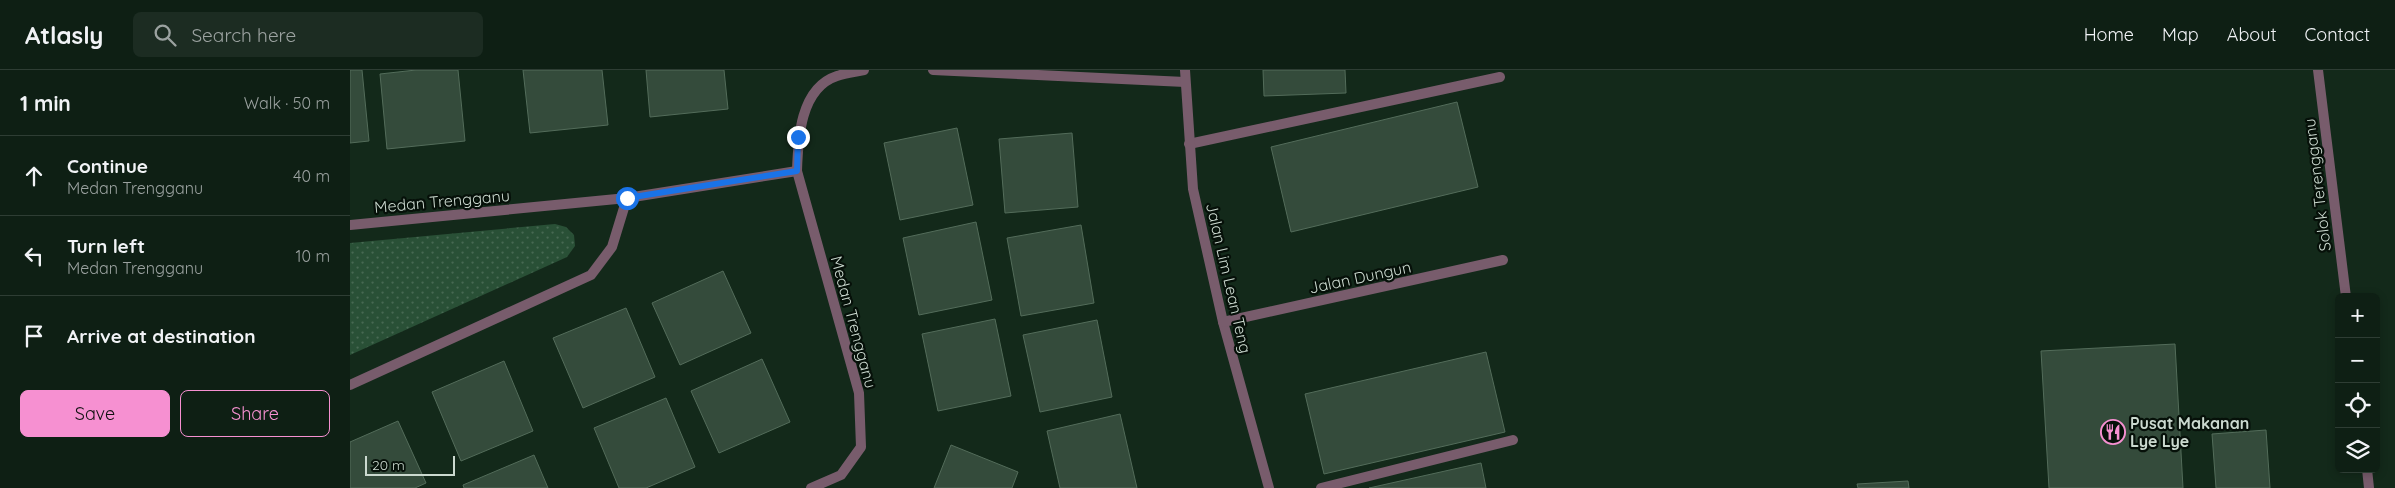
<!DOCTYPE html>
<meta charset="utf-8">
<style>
body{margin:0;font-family:Quicksand,sans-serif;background:#1c2c22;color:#f1f3f6}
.controls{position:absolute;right:15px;bottom:15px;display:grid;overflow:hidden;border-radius:8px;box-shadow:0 2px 8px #0003}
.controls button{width:45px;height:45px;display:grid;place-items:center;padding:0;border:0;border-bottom:1px solid #2e3d34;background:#0e1f14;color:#f1f3f6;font:25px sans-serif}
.scale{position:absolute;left:15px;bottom:12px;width:90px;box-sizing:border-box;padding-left:5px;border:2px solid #cbd9cf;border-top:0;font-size:14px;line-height:18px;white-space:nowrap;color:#cbd9cf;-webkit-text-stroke:4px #061009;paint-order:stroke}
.stop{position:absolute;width:15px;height:15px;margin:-11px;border:4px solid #1a73e8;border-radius:50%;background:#fff}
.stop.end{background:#1a73e8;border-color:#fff;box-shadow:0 1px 5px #0008}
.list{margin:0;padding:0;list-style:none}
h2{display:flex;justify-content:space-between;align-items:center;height:65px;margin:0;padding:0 20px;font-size:21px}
h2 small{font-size:16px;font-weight:400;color:#9ba2a0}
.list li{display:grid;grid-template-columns:32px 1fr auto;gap:15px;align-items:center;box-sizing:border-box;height:80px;padding:0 20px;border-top:1px solid #2e3d34}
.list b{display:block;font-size:19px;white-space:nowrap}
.list p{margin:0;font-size:16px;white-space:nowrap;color:#9ba2a0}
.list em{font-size:16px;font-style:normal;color:#9ba2a0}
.actions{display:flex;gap:10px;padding:15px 20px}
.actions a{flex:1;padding:11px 0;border:1px solid #f690d1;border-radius:8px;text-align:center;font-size:18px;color:#f690d1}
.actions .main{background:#f690d1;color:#111}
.icon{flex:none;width:28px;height:28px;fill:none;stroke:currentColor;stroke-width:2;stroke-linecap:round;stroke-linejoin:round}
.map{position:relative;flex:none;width:2045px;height:418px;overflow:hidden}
header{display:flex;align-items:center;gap:30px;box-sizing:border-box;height:70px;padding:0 25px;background:#0e1f14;border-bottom:1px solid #2e3d34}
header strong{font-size:24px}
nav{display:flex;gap:28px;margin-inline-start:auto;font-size:18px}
.search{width:350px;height:45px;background:#1c2c22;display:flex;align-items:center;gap:12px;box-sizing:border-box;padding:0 18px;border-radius:8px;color:#9ba2a0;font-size:19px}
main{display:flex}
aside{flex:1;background:#0e1f14}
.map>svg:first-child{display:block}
.park{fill:url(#park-dots)}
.building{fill:#344b3b;stroke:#536c5a}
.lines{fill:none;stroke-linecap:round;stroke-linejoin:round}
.lane{stroke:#785c6c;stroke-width:10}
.street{stroke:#785c6c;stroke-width:10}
.route{stroke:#1a73e8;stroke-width:6}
.labels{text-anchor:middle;stroke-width:4.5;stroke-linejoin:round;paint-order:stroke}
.street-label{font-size:16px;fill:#cbd9cf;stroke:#061009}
.poi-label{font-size:16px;font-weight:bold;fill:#cbd9cf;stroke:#061009;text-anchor:start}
</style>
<header>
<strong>Atlasly</strong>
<div class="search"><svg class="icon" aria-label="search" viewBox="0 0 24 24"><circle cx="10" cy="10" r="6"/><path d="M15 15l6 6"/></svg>Search here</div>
<nav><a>Home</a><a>Map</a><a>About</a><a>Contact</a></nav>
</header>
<main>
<aside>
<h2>1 min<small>Walk · 50 m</small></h2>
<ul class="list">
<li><svg class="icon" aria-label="ahead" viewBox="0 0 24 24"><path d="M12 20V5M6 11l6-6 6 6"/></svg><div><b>Continue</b><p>Medan Trengganu</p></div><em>40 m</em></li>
<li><svg class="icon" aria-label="left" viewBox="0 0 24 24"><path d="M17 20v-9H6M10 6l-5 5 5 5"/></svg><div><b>Turn left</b><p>Medan Trengganu</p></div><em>10 m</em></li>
<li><svg class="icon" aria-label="arrive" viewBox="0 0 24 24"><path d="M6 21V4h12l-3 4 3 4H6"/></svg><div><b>Arrive at destination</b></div></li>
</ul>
<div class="actions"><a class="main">Save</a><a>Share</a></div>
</aside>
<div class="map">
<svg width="2045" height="418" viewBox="0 0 2045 418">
<defs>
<pattern id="park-dots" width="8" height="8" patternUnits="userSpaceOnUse" patternTransform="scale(1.25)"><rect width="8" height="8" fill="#295036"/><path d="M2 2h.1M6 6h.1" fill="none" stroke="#476952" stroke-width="1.8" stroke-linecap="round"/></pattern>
</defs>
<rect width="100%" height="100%" fill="#13291a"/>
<!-- park -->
<polygon class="park" points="205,154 216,157 224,165 225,176 217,187 0,285 0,173"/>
<!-- building -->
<g class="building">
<polygon points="0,0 12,0 19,71 0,73"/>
<polygon points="66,0 108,0 115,71 37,79 30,4"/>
<polygon points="173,0 252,0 258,55 180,63"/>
<polygon points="296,0 374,0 378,39 300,47"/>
<polygon points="913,0 995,0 996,23 914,26"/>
<polygon points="1107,32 1128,117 941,162 921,77"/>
<polygon points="607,58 623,135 550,150 534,73"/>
<polygon points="722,63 728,137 655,143 649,69"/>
<polygon points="626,152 642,230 569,245 553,168"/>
<polygon points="731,155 744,233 671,246 657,168"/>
<polygon points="373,201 401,263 330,295 302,233"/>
<polygon points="276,238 305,307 233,338 203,268"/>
<polygon points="645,249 661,326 588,341 572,264"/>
<polygon points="747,250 762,327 690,342 673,265"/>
<polygon points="1825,274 1833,418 1699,418 1691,281"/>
<polygon points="1136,282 1155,362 974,404 955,324"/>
<polygon points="412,289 440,352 369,383 341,321"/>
<polygon points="154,291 183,361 111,391 82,322"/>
<polygon points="316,328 345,397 296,418 269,418 244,358"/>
<polygon points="770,344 787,418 710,418 697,361"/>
<polygon points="48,351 76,413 65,418 0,418 0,372"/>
<polygon points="1916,360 1920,418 1866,418 1862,364"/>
<polygon points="601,375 668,402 662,418 584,418"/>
<polygon points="184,385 198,418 114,418 113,415"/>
<polygon points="1131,393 1136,418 1019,418"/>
<polygon points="1558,411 1559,418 1508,418 1507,414"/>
</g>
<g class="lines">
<!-- lane -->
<g class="lane">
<polyline points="839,74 1150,7"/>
<polyline points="971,418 1163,370"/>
</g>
<!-- street -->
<g class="street">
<polyline points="583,0 835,12"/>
<polyline points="835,0 843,119 873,252 919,418"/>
<polyline points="1968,0 1996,227"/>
<polyline points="0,155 277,128 447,101"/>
<polyline points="873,252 1153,190"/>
<polyline points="0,315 241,205 262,177 277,128"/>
<polyline points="2017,399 2019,418"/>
<path d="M461 418 491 405 511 377 509 323 447 101C448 69 450 18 487 6 496 3 505 2 514 0"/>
</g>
</g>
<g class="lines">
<!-- route -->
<polyline class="route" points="277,128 447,101 448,67"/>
</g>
<!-- icons -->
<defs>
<symbol id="restaurant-ring" viewBox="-11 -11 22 22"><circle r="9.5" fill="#061009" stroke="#f690d1" stroke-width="1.5"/><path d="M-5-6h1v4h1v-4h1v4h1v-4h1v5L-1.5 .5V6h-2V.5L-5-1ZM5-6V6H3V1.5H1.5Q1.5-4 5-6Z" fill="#f690d1"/></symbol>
</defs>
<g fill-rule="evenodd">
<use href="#restaurant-ring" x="1749" y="348" width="28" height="28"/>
</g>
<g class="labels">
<!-- street labels -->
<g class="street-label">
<text transform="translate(1967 115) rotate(-97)" y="6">Solok Terengganu</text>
<text transform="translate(92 131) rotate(-5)" y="6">Medan Trengganu</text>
<text transform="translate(1010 207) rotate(-12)" y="6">Jalan Dungun</text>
<text transform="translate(879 208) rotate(77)" y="6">Jalan Lim Lean Teng</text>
<text transform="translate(504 252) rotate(75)" y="6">Medan Trengganu</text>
</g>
<!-- poi labels -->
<g class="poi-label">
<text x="1780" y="359">Pusat Makanan<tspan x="1780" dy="18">Lye Lye</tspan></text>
</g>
</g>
</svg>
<div class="controls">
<button>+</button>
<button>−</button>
<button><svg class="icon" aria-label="locate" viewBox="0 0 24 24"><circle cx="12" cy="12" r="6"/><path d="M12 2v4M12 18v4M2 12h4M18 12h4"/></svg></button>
<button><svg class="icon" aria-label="layers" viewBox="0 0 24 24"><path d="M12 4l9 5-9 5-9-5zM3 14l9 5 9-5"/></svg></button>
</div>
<div class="scale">20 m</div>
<div class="stop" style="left:277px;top:128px"></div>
<div class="stop end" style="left:448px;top:67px"></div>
</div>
</main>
